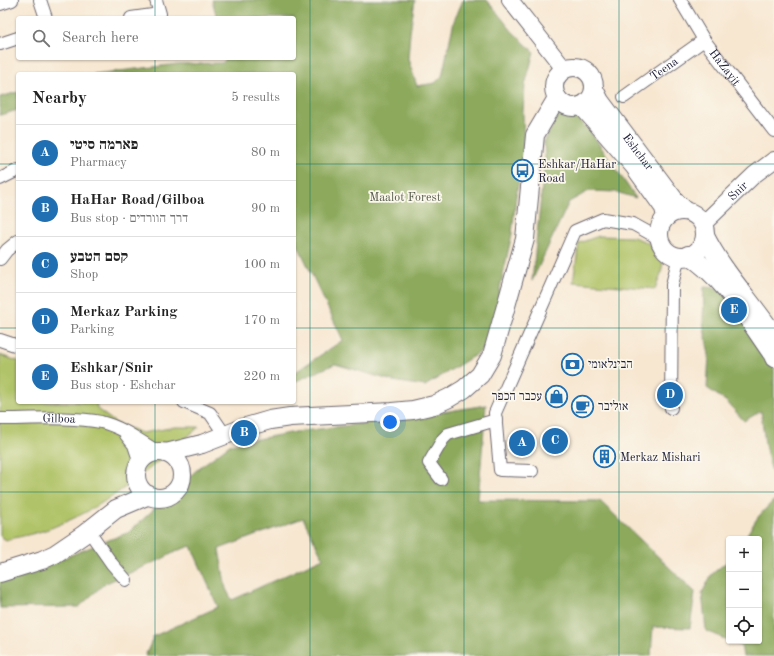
<!DOCTYPE html>
<meta charset="utf-8">
<style>
body{margin:0;font-family:"Old Standard TT","Frank Ruhl Libre",serif;background:#f2f2f2;color:#222}
.controls{position:absolute;right:12px;bottom:12px;display:grid;overflow:hidden;border-radius:4px;box-shadow:0 1px 3px #0004}
.controls button{width:36px;height:36px;display:grid;place-items:center;padding:0;border:0;border-bottom:1px solid #e0e0e0;background:#fff;color:#222;font:20px sans-serif}
.you{position:absolute;left:390px;top:422px;width:14px;height:14px;margin:-10px;border:3px solid #fff;border-radius:50%;background:#1a73e8;box-shadow:0 0 0 6px #1a73e833}
.badge{display:grid;place-items:center;width:26px;height:26px;border-radius:50%;background:#1f6fb2;color:#fff;font-size:13px;font-weight:700}
.pin{position:absolute;translate:-50% -50%;border:2px solid #fff;box-shadow:0 1px 4px #0006}
.list{margin:0;padding:0;list-style:none}
h2{display:flex;justify-content:space-between;align-items:center;height:52px;margin:0;padding:0 16px;font-size:17px}
h2 small{font-size:13px;font-weight:400;color:#767676}
.list li{display:grid;grid-template-columns:26px 1fr auto;gap:12px;align-items:center;box-sizing:border-box;height:56px;padding:0 16px;border-top:1px solid #e0e0e0}
.list b{display:block;font-size:15px;white-space:nowrap}
.list p{margin:0;font-size:13px;white-space:nowrap;color:#767676}
.list em{font-size:13px;font-style:normal;color:#767676}
.icon{flex:none;width:22px;height:22px;fill:none;stroke:currentColor;stroke-width:2;stroke-linecap:round;stroke-linejoin:round}
.map{position:relative;flex:none;width:774px;height:656px;overflow:hidden}
.search{position:absolute;background:#fff;box-shadow:0 1px 3px #0004;left:16px;top:16px;width:280px;height:44px;display:flex;align-items:center;gap:10px;box-sizing:border-box;padding:0 14px;border-radius:4px;color:#767676;font-size:15px}
.panel{position:absolute;background:#fff;box-shadow:0 1px 3px #0004;left:16px;top:72px;width:280px;height:332px;border-radius:4px}
.map>svg:first-child{display:block}
.green{fill:#b0c367;stroke:#697251}
.forest{fill:#8ca95c;stroke:#57664c;fill-rule:evenodd}
.lines{fill:none;stroke-linecap:round;stroke-linejoin:round}
.minor-casing{stroke:#6d6770;stroke-width:14}
.tertiary-casing{stroke:#6d6770;stroke-width:18}
.secondary-casing{stroke:#6d6770;stroke-width:20}
.minor{stroke:#fff;stroke-width:12}
.tertiary{stroke:#fff;stroke-width:16}
.secondary{stroke:#fff;stroke-width:18}
.grid{fill:none;stroke:#0f766e;stroke-width:1;stroke-opacity:0.55}
.labels{text-anchor:middle;stroke-width:3.5;stroke-linejoin:round;paint-order:stroke}
.street-label{font-size:12px;fill:#22223b;stroke:#fbf7ec}
.poi-label{font-size:12px;fill:#22223b;stroke:#fbf7ec;text-anchor:start}
.park-label{font-size:12px;fill:#545a4a;stroke:#fbf7ec}
</style>
<div class="map">
<svg width="774" height="656" viewBox="0 0 774 656">
<rect width="100%" height="100%" fill="#fbf7ec"/>
<filter id="ink" filterUnits="userSpaceOnUse"><feTurbulence type="fractalNoise" baseFrequency=".025" numOctaves="2"/><feDisplacementMap in="SourceGraphic" scale="8" xChannelSelector="R" yChannelSelector="G"/><feConvolveMatrix kernelMatrix="1 2 1 2 8 2 1 2 1" color-interpolation-filters="sRGB"/></filter>
<filter id="wash" filterUnits="userSpaceOnUse"><feTurbulence type="fractalNoise" baseFrequency=".012" numOctaves="4" result="noise"/><feDisplacementMap in="SourceGraphic" scale="16" xChannelSelector="R" yChannelSelector="G"/><feGaussianBlur stdDeviation="0.9" result="paint"/><feColorMatrix in="noise" values="0 0 0 0 0 0 0 0 0 0 0 0 0 0 0 0 0 1.4 0 .05"/><feComposite in="paint" operator="in"/></filter>
<g filter="url(#wash)">
<rect width="100%" height="100%" fill="#f7e7d1"/>
<!-- green -->
<g class="green">
<polygon points="599,236 633,237 647,242 663,263 660,277 655,289 573,282 579,243"/>
<path d="M0 355 18 361V402H96L97 409 116 423 142 433 175 427H199C154 465 112 504 56 526 40 533 22 536 6 540L0 536Z"/>
</g>
<!-- forest -->
<g class="forest">
<polygon points="212,0 415,0 410,33 408,59 417,86 435,83 442,76 454,21 463,0 487,0 512,31 534,52 525,85 523,111 524,154 516,196 512,234 500,288 493,344 425,386 393,381 335,364 294,382 294,373 343,340 294,237 294,74 94,74 178,64 222,63 227,58 294,58 294,18 217,18"/>
<polygon points="18,92 18,110 0,115 0,97"/>
<polygon points="571,112 590,131 636,198 616,192 589,191 569,202 532,281 545,158 544,142 558,115"/>
<polygon points="704,287 717,288 729,298 774,368 774,481 765,445 761,411 744,421 727,402 707,388 709,355 703,322"/>
<path d="M486 405 478 500 600 501 695 592 690 628 653 627 651 656H145L154 636 218 607 191 546 179 550 160 560 104 584 79 607 0 608V579L66 557 129 532 200 467 231 444 295 432 400 419ZM303 518 323 558 232 600 226 589 219 549Z"/>
<polygon points="774,500 774,656 743,656 741,646 706,631 702,593 712,574 729,560 729,641 759,641 759,539 744,539 758,517"/>
</g>
</g>
<g filter="url(#ink)">
<g class="lines">
<defs>
<g id="minor">
<polyline points="40,0 46,18"/>
<path id="s1" d="M680 0 704 40 774 131"/>
<polyline points="0,4 12,0"/>
<polyline points="131,18 160,14 156,0"/>
<polyline points="0,44 18,38"/>
<path id="s2" d="M624 97 704 40"/>
<polyline points="0,179 18,170"/>
<polyline points="0,259 7,250 18,241"/>
<polyline points="0,340 18,346"/>
<polyline points="184,402 210,413 225,435"/>
<polyline points="671,408 672,285 679,256"/>
<path id="s3" d="M0 419C30 419 72 416 101 422 122 427 140 441 158 452"/>
<polyline points="126,435 134,445 140,463"/>
<polyline points="532,471 500,470 495,413 575,231 603,219 633,224 660,239"/>
<polyline points="441,479 429,463 443,439 448,434 496,420"/>
<polyline points="89,531 112,564 126,580"/>
</g>
<g id="tertiary">
<polyline points="510,0 565,70"/>
<path id="s4" d="M703 224 754 175 774 160"/>
</g>
<g id="secondary">
<circle cx="574" cy="87" r="20"/>
<path id="s5" d="M594 89 600 101 676 202 686 211"/>
<polyline points="582,106 634,166 664,208 666,217"/>
<circle cx="682" cy="234" r="23"/>
<path d="M705 236C723 272 752 302 774 335"/>
<path d="M688 255C725 278 748 320 773 355L774 358"/>
<circle cx="159" cy="475" r="23"/>
<polyline points="166,453 202,444 246,427 270,420 290,417 392,412 413,410 434,405 449,398 464,389 480,375 492,355 525,239 535,135 557,98"/>
<polyline points="0,573 42,560 55,554 83,535 116,509 149,495"/>
</g>
</defs>
<!-- minor casing -->
<use href="#minor" class="minor-casing"/>
<!-- tertiary casing -->
<use href="#tertiary" class="tertiary-casing"/>
<!-- secondary casing -->
<use href="#secondary" class="secondary-casing"/>
<!-- minor -->
<use href="#minor" class="minor"/>
<!-- tertiary -->
<use href="#tertiary" class="tertiary"/>
<!-- secondary -->
<use href="#secondary" class="secondary"/>
</g>
</g>
<!-- grid -->
<path class="grid" d="M155 0V18M310 0V656M464 0V656M619 0V656M155 58V74M0 164H18M294 164H774M0 328H18M294 328H774M155 402V656M0 492H774"/>
<!-- icons -->
<defs>
<symbol id="bus-ring" viewBox="-11 -11 22 22"><circle r="9.5" fill="#fbf7ec" stroke="#1f6fb2" stroke-width="1.5"/><path d="M-5-6H5V4H4V6H2V4H-2V6H-4V4H-5ZM-3.5-4V0h7V-4ZM-3.5 1.2v1.5H-2V1.2ZM2 1.2v1.5H3.5V1.2Z" fill="#1f6fb2"/></symbol>
<symbol id="bank-ring" viewBox="-11 -11 22 22"><circle r="9.5" fill="#fbf7ec" stroke="#1f6fb2" stroke-width="1.5"/><path d="M-6-4H6V4H-6ZM0-2.3a2.3 2.3 0 1 0 0 4.6a2.3 2.3 0 1 0 0-4.6Z" fill="#1f6fb2"/></symbol>
<symbol id="shop-ring" viewBox="-11 -11 22 22"><circle r="9.5" fill="#fbf7ec" stroke="#1f6fb2" stroke-width="1.5"/><path d="M-5-2.5h2.3a2.7 3.5 0 0 1 5.4 0H5L5.5 6h-11ZM-1.5-2.5h3a1.5 2.3 0 0 0-3 0Z" fill="#1f6fb2"/></symbol>
<symbol id="cafe-ring" viewBox="-11 -11 22 22"><circle r="9.5" fill="#fbf7ec" stroke="#1f6fb2" stroke-width="1.5"/><path d="M-5.5-4.5H6V0H3Q3 3.5 0 3.5H-2.5Q-5.5 3.5-5.5 0ZM3-3.2v2h1.7v-2ZM-6 4.5H4V6H-6Z" fill="#1f6fb2"/></symbol>
<symbol id="building-ring" viewBox="-11 -11 22 22"><circle r="9.5" fill="#fbf7ec" stroke="#1f6fb2" stroke-width="1.5"/><path d="M-4-6H4V6H1V3H-1V6H-4ZM-2.5-4.3h1.7v1.8h-1.7ZM.8-4.3h1.7v1.8H.8ZM-2.5-1h1.7V.8h-1.7ZM.8-1h1.7V.8H.8Z" fill="#1f6fb2"/></symbol>
</defs>
<g fill-rule="evenodd">
<use href="#bus-ring" x="510" y="158" width="25" height="25"/>
<use href="#bank-ring" x="560" y="352" width="25" height="25"/>
<use href="#shop-ring" x="544" y="384" width="25" height="25"/>
<use href="#cafe-ring" x="570" y="394" width="25" height="25"/>
<use href="#building-ring" x="592" y="444" width="25" height="25"/>
</g>
<g class="labels">
<!-- street labels -->
<g class="street-label">
<text dy="4" stroke="none"><textPath href="#s1" startOffset="81">HaZayit</textPath></text>
<text dy="4" stroke="none"><textPath href="#s2" startOffset="49">Teena</textPath></text>
<text dy="4" stroke="none"><textPath href="#s5" startOffset="77">Eshchar</textPath></text>
<text dy="4" stroke="none"><textPath href="#s4" startOffset="48">Snir</textPath></text>
<text dy="4" stroke="none"><textPath href="#s3" startOffset="59">Gilboa</textPath></text>
</g>
<!-- poi labels -->
<g class="poi-label">
<text x="538" y="168">Eshkar/HaHar<tspan x="538" dy="14">Road</tspan></text>
<text x="588" y="368">הבינלאומי</text>
<text x="542" y="400" text-anchor="end">עכבר הכפר</text>
<text x="598" y="410">אוליבר</text>
<text x="620" y="461">Merkaz Mishari</text>
</g>
<!-- park labels -->
<g class="park-label">
<text x="405" y="201">Maalot Forest</text>
</g>
</g>
</svg>
<div class="controls">
<button>+</button>
<button>−</button>
<button><svg class="icon" aria-label="locate" viewBox="0 0 24 24"><circle cx="12" cy="12" r="6"/><path d="M12 2v4M12 18v4M2 12h4M18 12h4"/></svg></button>
</div>
<div class="you"></div>
<div class="pin badge" style="left:522px;top:443px">A</div>
<div class="pin badge" style="left:244px;top:433px">B</div>
<div class="pin badge" style="left:555px;top:441px">C</div>
<div class="pin badge" style="left:670px;top:395px">D</div>
<div class="pin badge" style="left:734px;top:310px">E</div>
<div class="search"><svg class="icon" aria-label="search" viewBox="0 0 24 24"><circle cx="10" cy="10" r="6"/><path d="M15 15l6 6"/></svg>Search here</div>
<section class="panel">
<h2>Nearby<small>5 results</small></h2>
<ul class="list">
<li><span class="badge">A</span><div><b>פארמה סיטי</b><p>Pharmacy</p></div><em>80 m</em></li>
<li><span class="badge">B</span><div><b>HaHar Road/Gilboa</b><p>Bus stop · דרך הוורדים</p></div><em>90 m</em></li>
<li><span class="badge">C</span><div><b>קסם הטבע</b><p>Shop</p></div><em>100 m</em></li>
<li><span class="badge">D</span><div><b>Merkaz Parking</b><p>Parking</p></div><em>170 m</em></li>
<li><span class="badge">E</span><div><b>Eshkar/Snir</b><p>Bus stop · Eshchar</p></div><em>220 m</em></li>
</ul>
</section>
</div>
